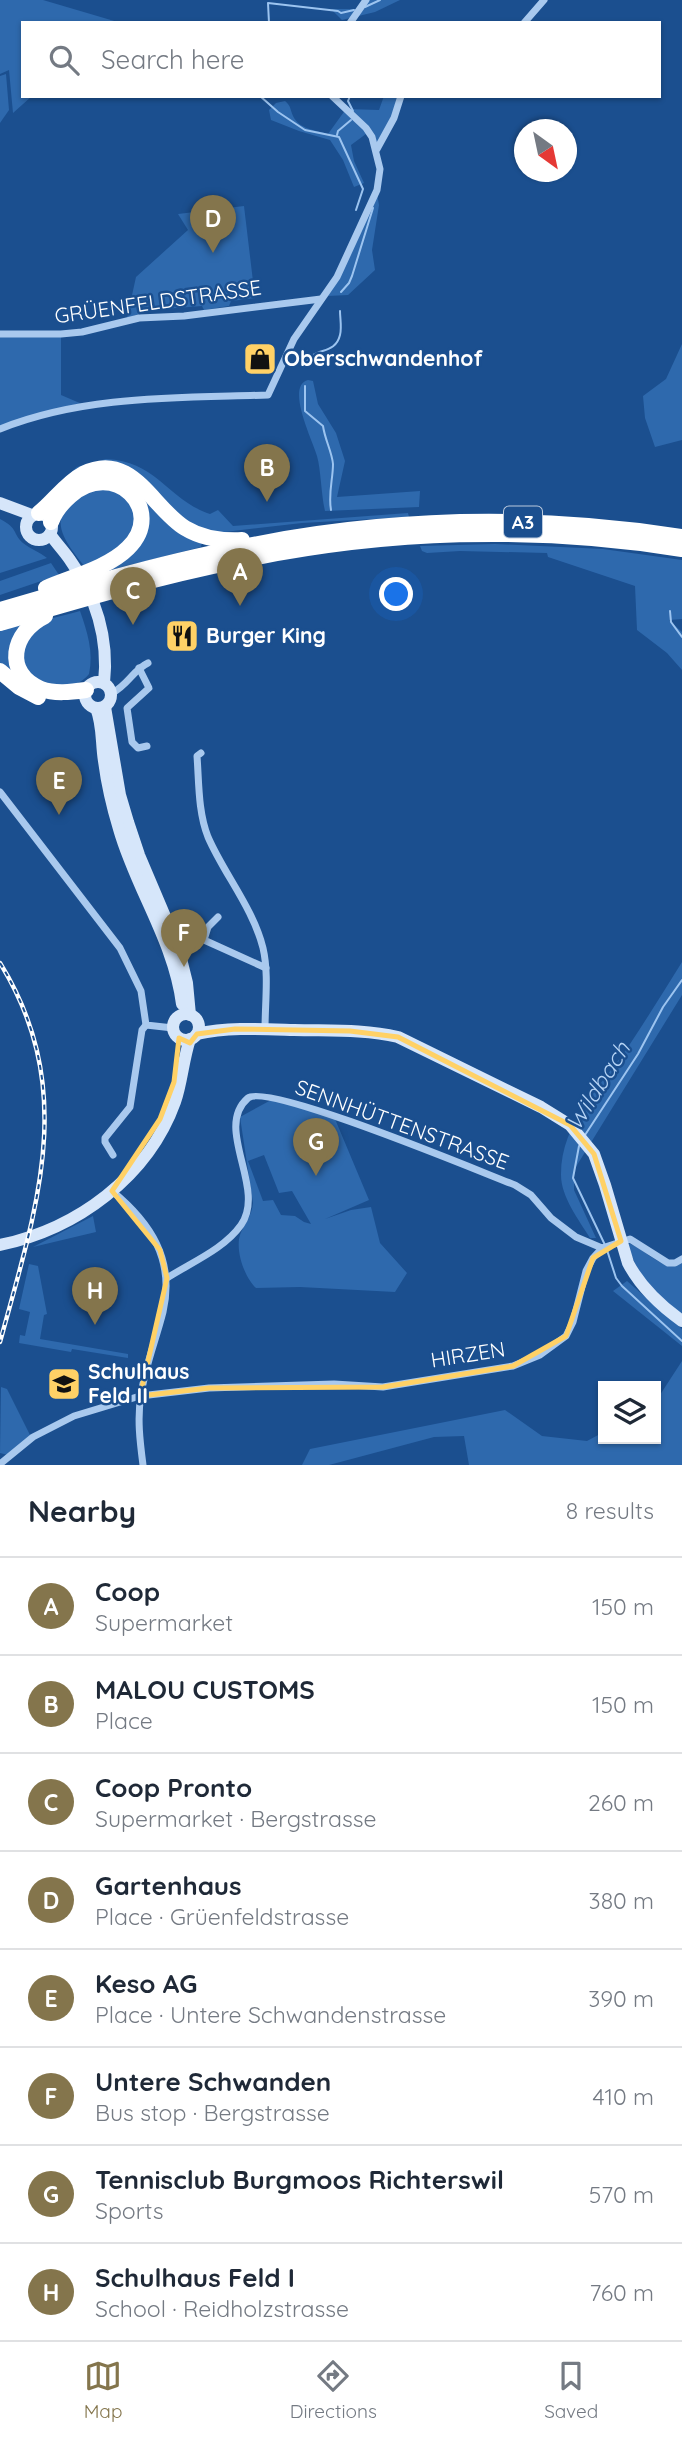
<!DOCTYPE html>
<meta charset="utf-8">
<style>
body{margin:0;font-family:Quicksand,sans-serif;background:#f2f2f3;color:#1f2937}
.controls{position:absolute;right:21px;bottom:21px;display:grid;overflow:hidden;border-radius:0px;box-shadow:0 2px 5px #0004}
.controls button{width:63px;height:63px;display:grid;place-items:center;padding:0;border:0;border-bottom:2px solid #e0e1e3;background:#fff;color:#1f2937;font:35px sans-serif}
.compass{position:absolute;left:514px;top:119px;width:63px;height:63px;border-radius:50%;background:#fff;box-shadow:0 2px 5px #0004;rotate:147deg}
.you{position:absolute;left:397px;top:595px;width:24px;height:24px;margin:-18px;border:5px solid #fff;border-radius:50%;background:#1a73e8;box-shadow:0 0 0 10px #1a73e833}
.badge{display:grid;place-items:center;width:46px;height:46px;border-radius:50%;background:#84754c;color:#fff;font-size:23px;font-weight:700}
.pin{position:absolute;translate:-50% -58px;filter:drop-shadow(0 2px 4px #0008)}
.pin::after{content:'';position:absolute;top:37px;width:24px;height:21px;background:inherit;clip-path:polygon(0 0,100% 0,50% 100%)}
.list{margin:0;padding:0;list-style:none}
h2{display:flex;justify-content:space-between;align-items:center;height:91px;margin:0;padding:0 28px;font-size:30px}
h2 small{font-size:23px;font-weight:400;color:#747a83}
.list li{display:grid;grid-template-columns:46px 1fr auto;gap:21px;align-items:center;box-sizing:border-box;height:98px;padding:0 28px;border-top:2px solid #e0e1e3}
.list b{display:block;font-size:26px;white-space:nowrap}
.list p{margin:0;font-size:23px;white-space:nowrap;color:#747a83}
.list em{font-size:23px;font-style:normal;color:#747a83}
.icon{flex:none;width:38px;height:38px;fill:none;stroke:currentColor;stroke-width:2;stroke-linecap:round;stroke-linejoin:round}
.map{position:relative;flex:none;width:682px;height:1465px;overflow:hidden}
.search{position:absolute;background:#fff;box-shadow:0 2px 5px #0004;left:21px;right:21px;top:21px;height:77px;display:flex;align-items:center;gap:18px;box-sizing:border-box;padding:0 24px;border-radius:0px;color:#747a83;font-size:26px}
.sheet{height:875px;background:#fff}
nav{display:flex;justify-content:space-around;align-items:center;box-sizing:border-box;height:98px;border-top:2px solid #e0e1e3;background:#fff;font-size:19px;color:#747a83}
nav a{display:grid;justify-items:center;gap:4px}
nav .on{color:#84754c}
.map>svg:first-child{display:block}
.green{fill:#2e69ad;fill-rule:evenodd}
.lines{fill:none;stroke-linecap:round;stroke-linejoin:round}
.stream{stroke:#9cc4f0;stroke-width:2}
.minor{stroke:#a9c9ee;stroke-width:7}
.secondary{stroke:#d6e6fa;stroke-width:12}
.motorway{stroke:#fff;stroke-width:16}
.rail-casing{stroke:#fff;stroke-width:4.5}
.rail{stroke:#1b4f8f;stroke-width:2;stroke-dasharray:5;stroke-linecap:butt}
.marked{fill:none;stroke:#ffd166;stroke-width:5;stroke-linejoin:round}
.labels{text-anchor:middle;stroke-width:5;stroke-linejoin:round;paint-order:stroke}
.shield{fill:#1b4f8f;stroke:#bbcadd;stroke-width:2}
.shield-label{font-size:19px;font-weight:bold;fill:#fff}
.street-label{font-size:21px;fill:#fff;stroke:#1b4f8f}
.poi-label{font-size:21px;font-weight:bold;fill:#fff;stroke:#1b4f8f;text-anchor:start}
.water-label{font-size:23px;font-style:italic;fill:#b5d3f5;stroke:#1b4f8f}
</style>
<div class="map">
<svg width="682" height="1465" viewBox="0 0 682 1465">
<rect width="100%" height="100%" fill="#1b4f8f"/>
<!-- green -->
<g class="green">
<polygon points="0,0 43,0 121,23 23,23 23,96 32,96 13,113 9,70 0,74"/>
<polygon points="368,0 400,0 375,12 342,20 331,9 358,9"/>
<polygon points="6,74 9,110 0,123 0,76"/>
<path d="M384 96H399L392 119 377 146 370 131 351 145 354 161 364 183 354 187 343 160 330 140 299 131 271 120 269 110 276 103 285 101C291 106 290 109 293 116 299 129 315 130 328 134L346 109 379 110Z"/>
<polygon points="377,194 379,205 372,250 375,270 348,295 328,296"/>
<polygon points="244,206 255,298 231,301 229,306 204,310 202,306 151,310 127,318 136,277 188,230 178,214"/>
<polygon points="0,335 61,336 61,395 82,404 0,426"/>
<polygon points="682,344 682,440 655,447 645,418 643,396 666,379"/>
<path d="M308 380 313 381 318 404 336 433 345 461 337 497 420 491 419 507 325 511C321 494 321 470 317 456 313 441 285 386 308 380Z"/>
<path d="M106 459C159 462 166 499 210 514L218 510 233 526 408 513 409 517 302 523 216 533 195 529 132 473 46 500 48 494 77 467Z"/>
<path d="M95 488 148 498C167 524 171 530 202 542L201 547 91 575C79 557 47 528 67 507 74 499 86 494 95 488Z"/>
<path d="M0 519C19 529 12 533 23 543 30 549 40 552 47 558L0 573Z"/>
<polygon points="495,544 603,549 682,560 682,619 669,620 682,632 682,670 667,653 637,630 635,586 548,557 547,553 460,551 427,553 422,551 420,546"/>
<polygon points="51,563 59,575 0,595 0,581"/>
<path d="M80 611C87 631 94 652 89 674 67 701 26 677 0 667V630C27 623 53 619 80 611Z"/>
<path d="M682 962V995L574 1170V1190L596 1238H590C579 1220 561 1197 561 1175 561 1121 602 1086 630 1044 648 1017 665 989 682 962Z"/>
<path d="M273 1099 335 1119 369 1200 325 1219 351 1210 371 1207 380 1243 407 1273 395 1292 300 1287 256 1288C245 1278 235 1251 240 1235 244 1224 252 1216 253 1203L240 1117ZM264 1155 279 1193 292 1191 311 1224 304 1222 295 1216 281 1215 273 1200 263 1201 248 1161Z"/>
<polygon points="93,1216 96,1232 33,1247"/>
<path d="M625 1242C643 1247 656 1266 676 1266L682 1260V1318L646 1286Z"/>
<polygon points="29,1264 38,1266 47,1314 44,1315 40,1339 128,1354 128,1358 72,1349 71,1352 19,1343 20,1335 25,1336 30,1312 19,1309"/>
<polygon points="627,1281 682,1329 682,1346 613,1291"/>
<polygon points="682,1361 682,1465 469,1465 464,1436 434,1437 329,1465 302,1465 310,1449 505,1410 542,1436 587,1441 600,1434 603,1429 603,1439 656,1439 656,1401"/>
<polygon points="1,1387 7,1389 31,1437 8,1455 0,1453"/>
</g>
<g class="lines">
<!-- stream -->
<g class="stream">
<polyline points="365,7 380,0"/>
<polyline points="269,23 268,3 338,11 341,13 354,10"/>
<polyline points="260,96 278,112 305,130 339,137 363,189 356,210"/>
<polyline points="350,96 348,101 353,111"/>
<polyline points="337,135 338,131 351,120"/>
<polyline points="341,292 349,283 352,276 373,208"/>
<path d="M306 364C313 346 335 356 340 335 342 328 340 318 340 311"/>
<path d="M305 386V411L323 426C325 440 332 452 333 464 333 479 328 494 331 510"/>
<polyline points="670,611 671,622 682,637"/>
<polyline points="585,1135 638,1054 663,1007 682,980"/>
<polyline points="579,1146 573,1178 605,1245"/>
<polyline points="607,1250 616,1278 622,1286 682,1341"/>
</g>
<!-- minor -->
<g class="minor">
<polyline points="350,23 366,0"/>
<polyline points="524,23 544,0"/>
<polyline points="377,149 394,118 401,96"/>
<polyline points="0,334 61,334 82,332 139,318 184,316 321,299"/>
<path d="M0 429C84 395 179 398 268 395L294 339 337 277 377 190 380 169 372 137 366 128 332 96"/>
<polyline points="139,668 149,688 127,708 132,742 138,748 147,746"/>
<path d="M112 693C128 685 133 670 148 663"/>
<path d="M201 753 197 756C199 782 198 812 208 837 224 874 253 908 263 948 269 974 265 1003 265 1029"/>
<polyline points="0,792 120,948 141,991 146,1025 173,1028"/>
<polyline points="218,917 208,927 204,940 266,968"/>
<polyline points="113,1155 105,1142 105,1138 130,1107 142,1030 146,1025"/>
<path d="M112 1191C151 1223 175 1260 163 1312 156 1340 145 1366 141 1395 137 1418 140 1442 143 1465"/>
<path d="M167 1278C192 1262 224 1249 241 1225 267 1188 213 1128 248 1098 267 1082 481 1172 515 1185L531 1195 551 1218 576 1237 602 1248 630 1239 668 1263H675L682 1259"/>
<polyline points="0,1464 33,1437 74,1416 140,1396 209,1388 334,1384 383,1387 513,1366 540,1355 566,1336 573,1322 586,1271 593,1258 602,1248"/>
</g>
<!-- secondary -->
<g class="secondary">
<polyline points="0,503 32,515"/>
<circle cx="39" cy="527" r="13"/>
<path d="M50 534C56 543 64 551 70 560 96 596 109 639 104 683"/>
<circle cx="98" cy="695" r="13"/>
<polyline points="105,707 120,795 128,822 139,855 178,947 187,983 190,1015"/>
<path d="M96 708C103 725 101 743 104 761 107 784 112 806 119 829 136 889 174 941 182 1004"/>
<circle cx="186" cy="1027" r="13"/>
<path d="M197 1034C228 1027 262 1029 294 1030 329 1031 364 1029 398 1037L541 1107 570 1125 594 1154 605 1185 628 1263C640 1286 661 1306 682 1321"/>
<path d="M0 1245C77 1229 148 1177 175 1102 182 1082 183 1060 190 1039"/>
</g>
<!-- motorway -->
<g class="motorway">
<path d="M39 513C54 501 66 483 83 474 132 450 152 508 185 528 203 539 222 541 242 540"/>
<path d="M46 588C72 577 108 568 128 548 167 510 114 457 70 496 62 503 55 511 51 522"/>
<path d="M0 610C85 585 171 560 258 544 398 517 541 515 682 537"/>
<path d="M45 616C12 632 3 673 41 689 55 694 71 692 86 690"/>
<path d="M0 623C79 600 157 577 237 561 383 530 535 525 682 549"/>
<polyline points="0,671 19,687 38,697"/>
</g>
<defs>
<path id="rail" d="M0 963C79 1091 36 1209 0 1342"/>
</defs>
<!-- rail casing -->
<use href="#rail" class="rail-casing"/>
<!-- rail -->
<use href="#rail" class="rail"/>
</g>
<!-- marked area -->
<path class="marked" d="M235 1029 350 1031 398 1037 570 1125 594 1154 621 1241 593 1258 566 1336 513 1366 383 1387 209 1388 140 1396 167 1278 160 1250 112 1191 160 1119 174 1082 179 1038 190 1043 197 1034Z"/>
<!-- icons -->
<defs>
<symbol id="shop-square" viewBox="-11 -11 22 22"><rect x="-9" y="-9" width="18" height="18" rx="4" fill="#ffd166" stroke="#1b4f8f"/><path d="M-5-2.5h2.3a2.7 3.5 0 0 1 5.4 0H5L5.5 6h-11ZM-1.5-2.5h3a1.5 2.3 0 0 0-3 0Z" fill="#111"/></symbol>
<symbol id="restaurant-square" viewBox="-11 -11 22 22"><rect x="-9" y="-9" width="18" height="18" rx="4" fill="#ffd166" stroke="#1b4f8f"/><path d="M-5-6h1v4h1v-4h1v4h1v-4h1v5L-1.5 .5V6h-2V.5L-5-1ZM5-6V6H3V1.5H1.5Q1.5-4 5-6Z" fill="#111"/></symbol>
<symbol id="school-square" viewBox="-11 -11 22 22"><rect x="-9" y="-9" width="18" height="18" rx="4" fill="#ffd166" stroke="#1b4f8f"/><path d="M0-5L7-2L0 1L-7-2ZM-4 1L0 2.5L4 1V4Q0 6-4 4Z" fill="#111"/></symbol>
</defs>
<g fill-rule="evenodd">
<use href="#shop-square" x="241" y="340" width="38" height="38"/>
<use href="#restaurant-square" x="163" y="617" width="38" height="38"/>
<use href="#school-square" x="45" y="1365" width="38" height="38"/>
</g>
<g class="labels">
<!-- shield labels -->
<rect class="shield" x="504" y="506.5" width="38" height="31" rx="5"/>
<g class="shield-label">
<text x="523" y="529">A3</text>
</g>
<!-- street labels -->
<g class="street-label">
<text transform="translate(158 302) rotate(-8)" y="7">GRÜENFELDSTRASSE</text>
<text transform="translate(402 1125) rotate(20)" y="7">SENNHÜTTENSTRASSE</text>
<text transform="translate(468 1355) rotate(-9)" y="7">HIRZEN</text>
</g>
<!-- poi labels -->
<g class="poi-label">
<text x="284" y="366">Oberschwandenhof</text>
<text x="206" y="643">Burger King</text>
<text x="88" y="1379">Schulhaus<tspan x="88" dy="24">Feld II</tspan></text>
</g>
<!-- water labels -->
<g class="water-label">
<text transform="translate(598 1086) rotate(-58)" y="8">Wildbach</text>
</g>
</g>
</svg>
<div class="controls">
<button><svg class="icon" aria-label="layers" viewBox="0 0 24 24"><path d="M12 4l9 5-9 5-9-5zM3 14l9 5 9-5"/></svg></button>
</div>
<svg class="compass" viewBox="-18 -18 36 36"><path d="M0-13l5 13h-10z" fill="#e53935"/><path d="M0 13l5-13h-10z" fill="#747a83"/></svg>
<div class="you"></div>
<div class="pin badge" style="left:240px;top:606px">A</div>
<div class="pin badge" style="left:267px;top:502px">B</div>
<div class="pin badge" style="left:133px;top:625px">C</div>
<div class="pin badge" style="left:213px;top:253px">D</div>
<div class="pin badge" style="left:59px;top:815px">E</div>
<div class="pin badge" style="left:184px;top:967px">F</div>
<div class="pin badge" style="left:316px;top:1176px">G</div>
<div class="pin badge" style="left:95px;top:1325px">H</div>
<div class="search"><svg class="icon" aria-label="search" viewBox="0 0 24 24"><circle cx="10" cy="10" r="6"/><path d="M15 15l6 6"/></svg>Search here</div>
</div>
<section class="sheet">
<h2>Nearby<small>8 results</small></h2>
<ul class="list">
<li><span class="badge">A</span><div><b>Coop</b><p>Supermarket</p></div><em>150 m</em></li>
<li><span class="badge">B</span><div><b>MALOU CUSTOMS</b><p>Place</p></div><em>150 m</em></li>
<li><span class="badge">C</span><div><b>Coop Pronto</b><p>Supermarket · Bergstrasse</p></div><em>260 m</em></li>
<li><span class="badge">D</span><div><b>Gartenhaus</b><p>Place · Grüenfeldstrasse</p></div><em>380 m</em></li>
<li><span class="badge">E</span><div><b>Keso AG</b><p>Place · Untere Schwandenstrasse</p></div><em>390 m</em></li>
<li><span class="badge">F</span><div><b>Untere Schwanden</b><p>Bus stop · Bergstrasse</p></div><em>410 m</em></li>
<li><span class="badge">G</span><div><b>Tennisclub Burgmoos Richterswil</b><p>Sports</p></div><em>570 m</em></li>
<li><span class="badge">H</span><div><b>Schulhaus Feld I</b><p>School · Reidholzstrasse</p></div><em>760 m</em></li>
</ul>
</section>
<nav>
<a class="on"><svg class="icon" aria-label="map" viewBox="0 0 24 24"><path d="M3 6l6-2 6 2 6-2v14l-6 2-6-2-6 2zM9 4v14M15 6v14"/></svg>Map</a>
<a><svg class="icon" aria-label="directions" viewBox="0 0 24 24"><path d="M12 3l9 9-9 9-9-9zM9 14v-3h6M13 9l2 2-2 2"/></svg>Directions</a>
<a><svg class="icon" aria-label="saved" viewBox="0 0 24 24"><path d="M7 4h10v16l-5-4-5 4z"/></svg>Saved</a>
</nav>
